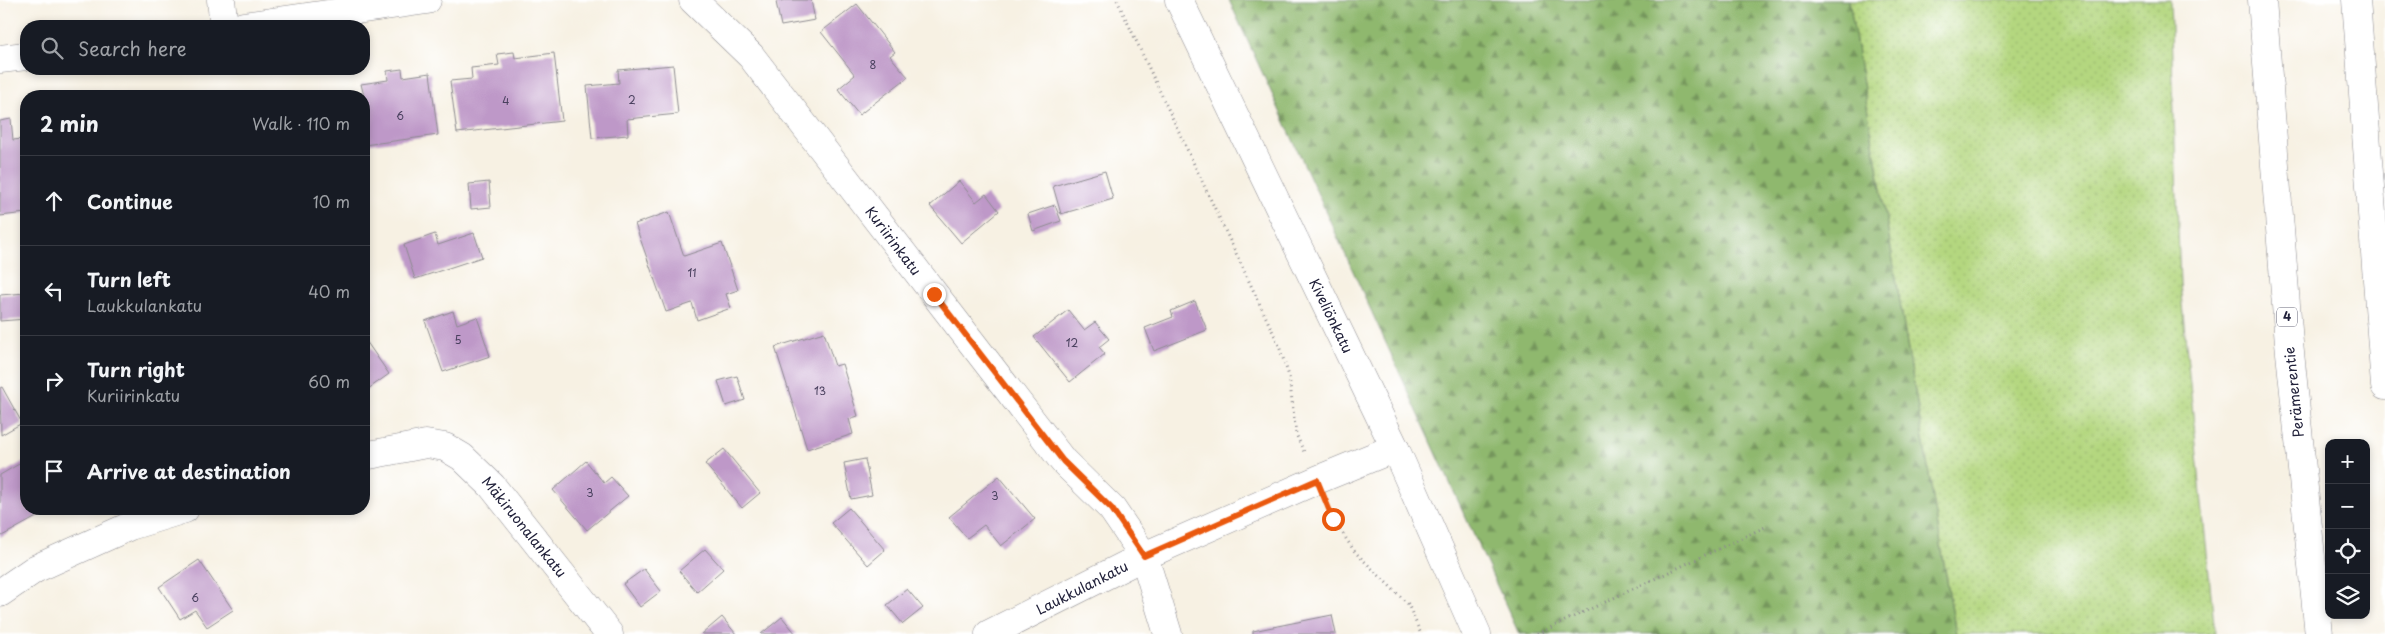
<!DOCTYPE html>
<meta charset="utf-8">
<style>
body{margin:0;font-family:"Playpen Sans",sans-serif;background:#20242c;color:#f1f3f6}
.controls{position:absolute;right:15px;bottom:15px;display:grid;overflow:hidden;border-radius:10px;box-shadow:0 2px 8px #0003}
.controls button{width:45px;height:45px;display:grid;place-items:center;padding:0;border:0;border-bottom:1px solid #363941;background:#171b24;color:#f1f3f6;font:25px sans-serif}
.stop{position:absolute;width:15px;height:15px;margin:-11px;border:4px solid #ea580c;border-radius:50%;background:#fff}
.stop.end{background:#ea580c;border-color:#fff;box-shadow:0 1px 5px #0008}
.list{margin:0;padding:0;list-style:none}
h2{display:flex;justify-content:space-between;align-items:center;height:65px;margin:0;padding:0 20px;font-size:21px}
h2 small{font-size:16px;font-weight:400;color:#9ea1a6}
.list li{display:grid;grid-template-columns:32px 1fr auto;gap:15px;align-items:center;box-sizing:border-box;height:90px;padding:0 20px;border-top:1px solid #363941}
.list b{display:block;font-size:19px;white-space:nowrap}
.list p{margin:0;font-size:16px;white-space:nowrap;color:#9ea1a6}
.list em{font-size:16px;font-style:normal;color:#9ea1a6}
.icon{flex:none;width:28px;height:28px;fill:none;stroke:currentColor;stroke-width:2;stroke-linecap:round;stroke-linejoin:round}
.map{position:relative;flex:none;width:2385px;height:634px;overflow:hidden}
.search{position:absolute;background:#171b24;box-shadow:0 2px 8px #0003;left:20px;top:20px;width:350px;height:55px;display:flex;align-items:center;gap:12px;box-sizing:border-box;padding:0 18px;border-radius:20px;color:#9ea1a6;font-size:19px}
.panel{position:absolute;background:#171b24;box-shadow:0 2px 8px #0003;left:20px;top:90px;width:350px;height:425px;border-radius:20px}
.map>svg:first-child{display:block}
.grass{fill:url(#grass-dots);stroke:#6b7c5d}
.forest{fill:url(#forest-firs);stroke:#586d54}
.building{fill:#be98c8}
.lines{fill:none;stroke-linecap:round;stroke-linejoin:round}
.minor-casing{stroke:#8c8a8f;stroke-width:29}
.secondary-casing{stroke:#8c8a8f;stroke-width:29}
.motorway-casing{stroke:#8c8a8f;stroke-width:29}
.path{stroke:#8c8a8f;stroke-width:3;stroke-dasharray:1 4;stroke-linecap:butt}
.minor{stroke:#fff;stroke-width:28}
.secondary{stroke:#fff;stroke-width:28}
.motorway{stroke:#fff;stroke-width:28}
.route{stroke:#ea580c;stroke-width:6}
.labels{text-anchor:middle;stroke-width:4.5;stroke-linejoin:round;paint-order:stroke}
.number-label{font-size:11px;fill:#49405e}
.shield{fill:#fff;stroke:#646476;stroke-width:1}
.shield-label{font-size:12px;font-weight:bold;fill:#22223b}
.street-label{font-size:14px;fill:#22223b;stroke:#fff}
</style>
<div class="map">
<svg width="2385" height="634" viewBox="0 0 2385 634">
<defs>
<pattern id="grass-dots" width="8" height="8" patternUnits="userSpaceOnUse" patternTransform="scale(1.25)"><rect width="8" height="8" fill="#b4d77f"/><path d="M2 2h.1M6 6h.1" fill="none" stroke="#9ab86f" stroke-width="1.8" stroke-linecap="round"/></pattern>
<pattern id="forest-firs" width="22" height="20" patternUnits="userSpaceOnUse" patternTransform="scale(1.25)"><rect width="22" height="20" fill="#8fb86e"/><path d="M5 1l3.5 6h-7zM16 11l3.5 6h-7z" fill="#74955c"/></pattern>
</defs>
<rect width="100%" height="100%" fill="#fff"/>
<filter id="ink" filterUnits="userSpaceOnUse"><feTurbulence type="fractalNoise" baseFrequency=".02" numOctaves="2"/><feDisplacementMap in="SourceGraphic" scale="10" xChannelSelector="R" yChannelSelector="G"/><feConvolveMatrix kernelMatrix="1 2 1 2 8 2 1 2 1" color-interpolation-filters="sRGB"/></filter>
<filter id="wash" filterUnits="userSpaceOnUse"><feTurbulence type="fractalNoise" baseFrequency=".0096" numOctaves="4" result="noise"/><feDisplacementMap in="SourceGraphic" scale="20" xChannelSelector="R" yChannelSelector="G"/><feGaussianBlur stdDeviation="1.12" result="paint"/><feColorMatrix in="noise" values="0 0 0 0 0 0 0 0 0 0 0 0 0 0 0 0 0 1.4 0 .05"/><feComposite in="paint" operator="in"/></filter>
<g filter="url(#wash)">
<rect width="100%" height="100%" fill="#f7f1e3"/>
<!-- grass -->
<polygon class="grass" points="1849,0 2170,0 2180,284 2215,634 1956,634"/>
<!-- forest -->
<polygon class="forest" points="1229,0 1849,0 1956,634 1519,634"/>
<g id="blocks">
<!-- building -->
<g class="building">
<polygon points="785,0 811,0 815,20 781,26 776,2"/>
<polygon points="857,4 895,52 890,56 908,77 859,115 838,89 855,75 821,32"/>
<polygon points="514,52 515,58 554,53 562,121 457,133 450,81 472,79 471,68 499,65 497,54"/>
<polygon points="673,65 678,114 627,119 628,135 592,138 587,86 619,83 618,70"/>
<polygon points="402,69 403,77 430,73 438,135 364,145 364,96 361,84 388,80 387,71"/>
<polygon points="303,92 304,96 285,96 284,95"/>
<polygon points="11,119 13,140 23,139 26,163 26,213 0,216 0,121"/>
<polygon points="1105,171 1113,199 1061,214 1053,186"/>
<polygon points="959,181 976,202 986,194 999,211 961,243 930,206"/>
<polygon points="489,182 491,207 471,209 469,184"/>
<polygon points="1055,205 1061,221 1033,231 1028,214"/>
<polygon points="669,212 684,256 722,243 738,290 726,294 731,308 697,320 692,303 666,312 635,224"/>
<polygon points="474,233 482,257 415,279 404,245 435,234 438,245"/>
<polygon points="26,293 26,319 0,321 0,295"/>
<polygon points="1195,301 1207,330 1154,351 1145,328 1173,317 1171,311"/>
<polygon points="1068,310 1084,330 1095,322 1109,339 1099,347 1105,354 1070,382 1034,337"/>
<polygon points="453,311 457,324 477,317 490,356 443,372 425,321"/>
<polygon points="824,332 835,366 842,364 858,416 849,419 853,434 807,449 775,347"/>
<polygon points="364,338 389,374 364,392"/>
<polygon points="737,376 745,400 726,406 718,381"/>
<polygon points="2,387 22,423 1,435 0,388"/>
<polygon points="724,449 760,493 742,508 705,464"/>
<polygon points="865,459 872,495 851,499 844,463"/>
<polygon points="26,460 26,509 51,509 0,537 0,475"/>
<polygon points="586,461 604,483 611,477 628,496 587,530 553,490"/>
<polygon points="999,476 1035,519 1001,546 984,525 967,538 949,517"/>
<polygon points="849,508 885,550 868,565 831,523"/>
<polygon points="705,549 723,569 697,592 679,571"/>
<polygon points="199,560 233,610 207,627 195,610 180,619 159,587"/>
<polygon points="644,569 661,591 640,607 623,584"/>
<polygon points="907,589 923,608 903,624 887,605"/>
<polygon points="1332,615 1336,634 1253,634 1253,631"/>
<polygon points="722,617 736,634 702,634"/>
<polygon points="782,617 796,634 761,634"/>
</g>
</g>
</g>
<g filter="url(#ink)">
<use href="#blocks" fill-opacity="0" stroke="#8c8a8f" stroke-width="1"/>
<g class="lines">
<defs>
<g id="minor">
<polyline points="221,0 224,26"/>
<polyline points="693,0 751,56 1063,461 1112,509 1144,556 1168,634"/>
<polyline points="243,26 427,0"/>
<polyline points="0,59 26,56"/>
<polyline points="364,456 426,444 445,447 462,457 492,486 609,634"/>
<polyline points="0,593 35,569 130,526 185,509"/>
<polyline points="989,634 1144,556 1317,480 1395,448"/>
</g>
<polyline id="secondary" points="1179,0 1395,448 1477,634"/>
<g id="motorway">
<polyline points="2262,0 2289,343 2319,634"/>
<polyline points="2356,0 2385,386"/>
</g>
</defs>
<!-- minor casing -->
<use href="#minor" class="minor-casing"/>
<!-- secondary casing -->
<use href="#secondary" class="secondary-casing"/>
<!-- motorway casing -->
<use href="#motorway" class="motorway-casing"/>
<!-- path -->
<g class="path">
<polyline points="1117,0 1278,343 1289,376 1296,434 1304,452"/>
<polyline points="1328,508 1333,519 1355,552 1408,604 1421,634"/>
<polyline points="1537,634 1765,527"/>
</g>
<!-- minor -->
<use href="#minor" class="minor"/>
<!-- secondary -->
<use href="#secondary" class="secondary"/>
<!-- motorway -->
<use href="#motorway" class="motorway"/>
</g>
</g>
<g class="lines" filter="url(#ink)">
<!-- route -->
<polyline class="route" points="934,294 1063,461 1112,509 1144,556 1317,480 1333,519"/>
</g>
<g class="labels">
<!-- number labels -->
<g class="number-label">
<text x="873" y="69">8</text>
<text x="632" y="104">2</text>
<text x="506" y="105">4</text>
<text x="400" y="120">6</text>
<text x="692" y="277">11</text>
<text x="458" y="344">5</text>
<text x="1072" y="347">12</text>
<text x="820" y="395">13</text>
<text x="590" y="497">3</text>
<text x="995" y="500">3</text>
<text x="195" y="602">6</text>
</g>
<!-- shield labels -->
<rect class="shield" x="2277" y="307.5" width="20" height="19" rx="4"/>
<g class="shield-label">
<text x="2287" y="321">4</text>
</g>
<!-- street labels -->
<g class="street-label">
<text transform="translate(893 241) rotate(53)" y="5">Kuriirinkatu</text>
<text transform="translate(1331 316) rotate(64)" y="5">Kiveliönkatu</text>
<text transform="translate(2294 392) rotate(-96)" y="5">Perämerentie</text>
<text transform="translate(524 527) rotate(51)" y="5">Mäkiruonalankatu</text>
<text transform="translate(1082 588) rotate(-27)" y="5">Laukkulankatu</text>
</g>
</g>
</svg>
<div class="controls">
<button>+</button>
<button>−</button>
<button><svg class="icon" aria-label="locate" viewBox="0 0 24 24"><circle cx="12" cy="12" r="6"/><path d="M12 2v4M12 18v4M2 12h4M18 12h4"/></svg></button>
<button><svg class="icon" aria-label="layers" viewBox="0 0 24 24"><path d="M12 4l9 5-9 5-9-5zM3 14l9 5 9-5"/></svg></button>
</div>
<div class="stop" style="left:1333px;top:519px"></div>
<div class="stop end" style="left:934px;top:294px"></div>
<div class="search"><svg class="icon" aria-label="search" viewBox="0 0 24 24"><circle cx="10" cy="10" r="6"/><path d="M15 15l6 6"/></svg>Search here</div>
<section class="panel">
<h2>2 min<small>Walk · 110 m</small></h2>
<ul class="list">
<li><svg class="icon" aria-label="ahead" viewBox="0 0 24 24"><path d="M12 20V5M6 11l6-6 6 6"/></svg><div><b>Continue</b></div><em>10 m</em></li>
<li><svg class="icon" aria-label="left" viewBox="0 0 24 24"><path d="M17 20v-9H6M10 6l-5 5 5 5"/></svg><div><b>Turn left</b><p>Laukkulankatu</p></div><em>40 m</em></li>
<li><svg class="icon" aria-label="right" viewBox="0 0 24 24"><path d="M7 20v-9h11M14 6l5 5-5 5"/></svg><div><b>Turn right</b><p>Kuriirinkatu</p></div><em>60 m</em></li>
<li><svg class="icon" aria-label="arrive" viewBox="0 0 24 24"><path d="M6 21V4h12l-3 4 3 4H6"/></svg><div><b>Arrive at destination</b></div></li>
</ul>
</section>
</div>
